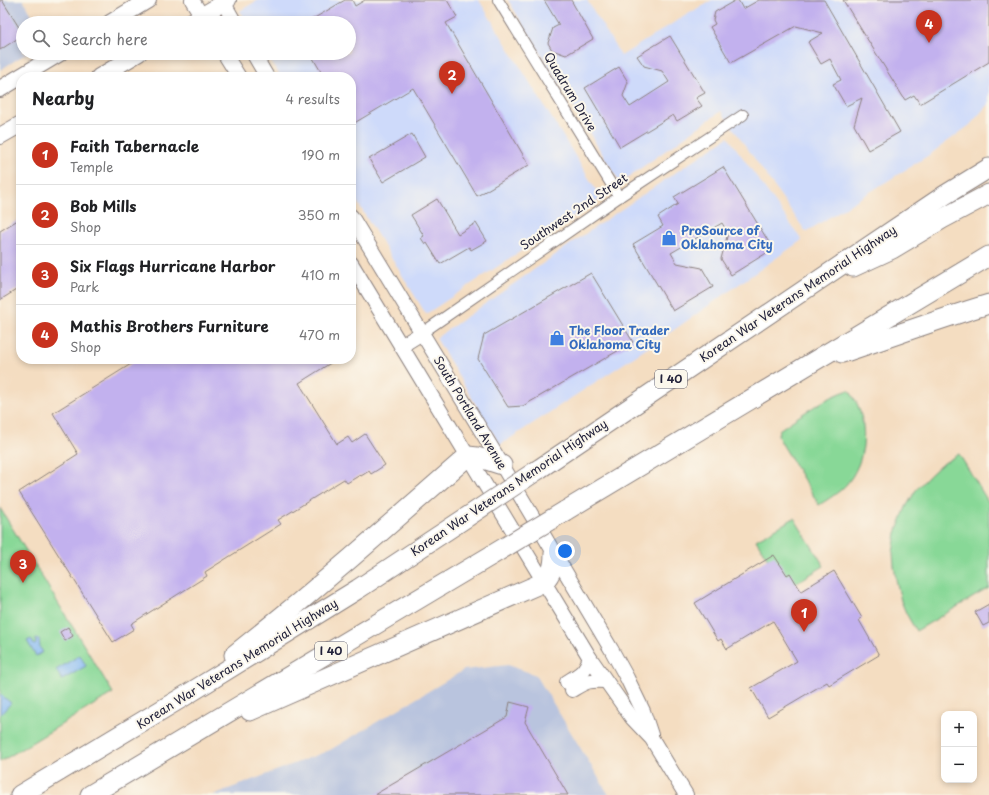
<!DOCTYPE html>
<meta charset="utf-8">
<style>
body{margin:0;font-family:"Playpen Sans",sans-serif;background:#f6f6f6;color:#202124}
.controls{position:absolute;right:12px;bottom:12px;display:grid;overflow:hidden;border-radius:8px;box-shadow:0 2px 6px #0003}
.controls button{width:36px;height:36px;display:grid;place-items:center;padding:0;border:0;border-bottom:1px solid #e0e0e0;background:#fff;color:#202124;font:20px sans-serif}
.you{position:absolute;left:565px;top:551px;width:14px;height:14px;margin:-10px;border:3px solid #fff;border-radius:50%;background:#1a73e8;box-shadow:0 0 0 6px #1a73e833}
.badge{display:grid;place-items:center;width:26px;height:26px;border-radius:50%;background:#c8321e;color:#fff;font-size:13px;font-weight:700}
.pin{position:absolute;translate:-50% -33px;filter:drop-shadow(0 1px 2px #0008)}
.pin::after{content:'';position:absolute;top:21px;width:14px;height:12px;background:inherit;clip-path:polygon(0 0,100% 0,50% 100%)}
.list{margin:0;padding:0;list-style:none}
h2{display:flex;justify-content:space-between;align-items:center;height:52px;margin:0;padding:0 16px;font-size:17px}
h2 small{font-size:13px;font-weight:400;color:#757577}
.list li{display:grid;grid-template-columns:26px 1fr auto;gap:12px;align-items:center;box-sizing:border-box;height:60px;padding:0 16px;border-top:1px solid #e0e0e0}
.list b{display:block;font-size:15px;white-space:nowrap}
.list p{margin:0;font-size:13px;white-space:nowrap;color:#757577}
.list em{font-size:13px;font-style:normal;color:#757577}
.icon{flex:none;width:22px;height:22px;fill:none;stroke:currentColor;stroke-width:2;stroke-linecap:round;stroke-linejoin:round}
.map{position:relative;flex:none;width:989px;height:795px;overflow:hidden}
.search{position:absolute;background:#fff;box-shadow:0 2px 6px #0003;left:16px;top:16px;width:340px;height:44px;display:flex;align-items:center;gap:10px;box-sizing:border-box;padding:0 14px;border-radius:22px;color:#757577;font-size:15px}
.panel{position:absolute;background:#fff;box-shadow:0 2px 6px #0003;left:16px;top:72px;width:340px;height:292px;border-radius:16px}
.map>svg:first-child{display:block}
.built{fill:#cedafa}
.industrial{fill:#b9c4de}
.green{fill:#88d897;stroke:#557d69}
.water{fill:#84b9f2;stroke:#536e96}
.building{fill:#c2b1ee}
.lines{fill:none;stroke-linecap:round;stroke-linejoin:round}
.minor-casing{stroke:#8b807e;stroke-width:12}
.secondary-casing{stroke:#8b807e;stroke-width:16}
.primary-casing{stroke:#8b807e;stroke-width:18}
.motorway-casing{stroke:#8b807e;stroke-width:21}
.minor{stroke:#fff;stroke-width:10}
.secondary{stroke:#fff;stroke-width:14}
.primary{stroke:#fff;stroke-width:16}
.motorway{stroke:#fff;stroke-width:19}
.motorway-bridge-casing{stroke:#8b807e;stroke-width:21;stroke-linecap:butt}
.motorway-bridge{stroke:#fff;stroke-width:19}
.labels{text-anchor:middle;stroke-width:4;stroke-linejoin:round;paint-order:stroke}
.shield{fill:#fbf7ec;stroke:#636270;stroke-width:1}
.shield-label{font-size:11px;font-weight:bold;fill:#22223b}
.street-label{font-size:12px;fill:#22223b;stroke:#fbf7ec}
.shop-label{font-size:12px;font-weight:bold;fill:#366cbe;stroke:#fbf7ec;text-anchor:start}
</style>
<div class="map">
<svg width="989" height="795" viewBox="0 0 989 795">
<rect width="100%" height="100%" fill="#fbf7ec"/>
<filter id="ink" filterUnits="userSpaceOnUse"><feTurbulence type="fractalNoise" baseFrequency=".025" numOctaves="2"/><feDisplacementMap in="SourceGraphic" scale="8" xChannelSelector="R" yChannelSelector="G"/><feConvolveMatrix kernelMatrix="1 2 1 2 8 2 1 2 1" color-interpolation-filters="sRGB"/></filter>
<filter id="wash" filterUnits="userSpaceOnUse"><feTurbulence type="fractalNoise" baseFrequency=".012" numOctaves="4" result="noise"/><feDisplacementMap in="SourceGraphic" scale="16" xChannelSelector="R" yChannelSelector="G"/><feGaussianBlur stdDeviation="0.9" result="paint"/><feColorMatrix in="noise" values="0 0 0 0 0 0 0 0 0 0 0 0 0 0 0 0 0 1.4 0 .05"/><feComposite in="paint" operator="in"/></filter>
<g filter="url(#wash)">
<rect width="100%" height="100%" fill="#f4ddc1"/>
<!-- built -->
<g class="built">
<polygon points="258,0 479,0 601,198 426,314 351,192 351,77 281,77 266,53 349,53 349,23 247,23 240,11"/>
<polygon points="508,0 587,0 621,56 678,20 712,0 989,0 989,103 970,125 929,155 806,232 721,111 620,183"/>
<polygon points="728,137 802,240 661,339 500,445 436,338 588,232"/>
</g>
<!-- industrial -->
<g class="industrial">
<polygon points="0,0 23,0 37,23 23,23 23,53 27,53 0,70"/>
<polygon points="508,665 536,675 609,795 213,795 330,750 464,670"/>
</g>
<!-- green -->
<g class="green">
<path d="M849 390C852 395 856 400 858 406 869 434 864 468 842 489 835 495 827 500 819 505L781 442 778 436 779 430C801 415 824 398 849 390Z"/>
<polygon points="959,454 989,503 989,588 916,631 906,613 901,601 896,579 894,565 893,553 896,533 906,507 916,490 929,476 941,465"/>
<polygon points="0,508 113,693 0,762"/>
<polygon points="794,518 824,566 786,589 756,540"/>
</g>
<!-- water -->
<g class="water">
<polygon points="31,639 34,645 36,644 36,639 39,639 40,648 43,652 36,656 27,641"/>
<polygon points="80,655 86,666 62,680 56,670"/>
<polygon points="0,694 11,703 0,715"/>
</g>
<g id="blocks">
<!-- building -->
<g class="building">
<polygon points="0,0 2,0 23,34 23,35 0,50"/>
<polygon points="345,0 352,0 355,6 365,0 447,0 457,17 446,23 529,165 477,196 413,88 351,125 351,77 324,77 310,53 349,53 349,23 306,23"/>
<polygon points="544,0 571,0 593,39 566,55 552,50 548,43 553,28 559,25"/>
<polygon points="736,0 738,0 743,9 759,0 824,0 900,132 868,150 854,125 862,98 846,106 833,84 841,80 830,59 821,64 808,42 823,33 796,26 731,63 710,27 715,24 713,20 715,12"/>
<polygon points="843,0 989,0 989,62 920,104 914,95 905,100"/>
<polygon points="670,36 705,93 696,98 702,106 677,121 673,115 620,147 585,88 619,67 628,82 623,96 630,107 669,82 662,71 644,66 637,56"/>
<polygon points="412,134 425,157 383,182 369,159"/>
<polygon points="723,167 773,249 731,275 721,259 728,233 722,223 671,253 677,263 702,268 713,287 673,311 633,244 663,226 658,217 678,204 674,197"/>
<polygon points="437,199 458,234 476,223 487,241 471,250 469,247 440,264 427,243 425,244 421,238 424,236 411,215"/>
<polygon points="21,218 21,287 0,300 0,231"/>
<polygon points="591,273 633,342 523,406 508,407 478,359 484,335"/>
<polygon points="139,359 337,359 299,383 337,444 348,437 352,443 365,434 385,465 371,474 369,471 361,476 360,475 347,483 344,479 278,520 281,524 205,572 207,576 131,624 134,629 113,642 19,492 78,454 53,413"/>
<polygon points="774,555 787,575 790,573 801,591 834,571 862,618 859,620 879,655 829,685 827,682 768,717 751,688 797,661 773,621 727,649 721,639 718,641 695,603"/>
<polygon points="989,604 989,623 983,626 975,612"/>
<polygon points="68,627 73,636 65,641 60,632"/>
<polygon points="510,702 529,707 525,722 568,795 374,795 507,717"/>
</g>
</g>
</g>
<g filter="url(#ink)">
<use href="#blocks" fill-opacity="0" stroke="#8b807e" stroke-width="1"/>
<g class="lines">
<defs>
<g id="minor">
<polyline points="498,0 619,197"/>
<polyline points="422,333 619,197 743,115"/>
</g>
<g id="secondary">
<polyline points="192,0 206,23"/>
<polyline points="222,0 235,23"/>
<polyline points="224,53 239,77"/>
<polyline points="253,53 267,77"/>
<polyline points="351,216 502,465 611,649 627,678 643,711 651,735"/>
<polyline points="351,263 590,658 632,718 652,739 686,795"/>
<polyline points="401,346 422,333"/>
<path d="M567 682C580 674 584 673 590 658"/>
<path d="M572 690C587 681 588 680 605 681"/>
</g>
<g id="primary">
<polyline points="110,23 148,0"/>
<polyline points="189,23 228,0"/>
<polyline points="99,77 139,53"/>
<polyline points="0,89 60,53"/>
<polyline points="0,136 21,124"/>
</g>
<g id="motorway">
<polyline points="853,267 892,249 942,219 989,194"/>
<path d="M842 353C891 337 939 319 989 304"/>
<polyline points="539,469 945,195 989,168"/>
<polyline points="565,511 989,256"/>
<polyline points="234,655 297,604 351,558 468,456 477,457 502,465"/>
<path d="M250 711 544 582C552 573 554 566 554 553"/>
<polyline points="20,795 188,694 358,589 467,517"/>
<polyline points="90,795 492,555"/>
</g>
</defs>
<!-- minor casing -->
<use href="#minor" class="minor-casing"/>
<!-- secondary casing -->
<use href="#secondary" class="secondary-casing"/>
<!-- primary casing -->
<use href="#primary" class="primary-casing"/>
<!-- motorway casing -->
<use href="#motorway" class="motorway-casing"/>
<!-- minor -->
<use href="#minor" class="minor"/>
<!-- secondary -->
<use href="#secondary" class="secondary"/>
<!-- primary -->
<use href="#primary" class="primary"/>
<!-- motorway -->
<use href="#motorway" class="motorway"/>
<defs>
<g id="motorway-bridge">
<polyline points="467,517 539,469"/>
<polyline points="492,555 565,511"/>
</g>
</defs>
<!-- motorway-bridge casing -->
<use href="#motorway-bridge" class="motorway-bridge-casing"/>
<!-- motorway-bridge -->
<use href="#motorway-bridge" class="motorway-bridge"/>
</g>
</g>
<!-- icons -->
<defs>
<symbol id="shop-bare" viewBox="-9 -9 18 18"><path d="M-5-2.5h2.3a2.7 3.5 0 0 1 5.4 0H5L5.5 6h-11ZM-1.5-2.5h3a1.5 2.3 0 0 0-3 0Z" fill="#3f7fe0" stroke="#fbf7ec" stroke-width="2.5" paint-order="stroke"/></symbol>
</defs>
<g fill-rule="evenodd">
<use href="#shop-bare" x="658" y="227" width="22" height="22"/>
<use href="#shop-bare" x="546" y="327" width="22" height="22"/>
</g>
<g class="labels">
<!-- shield labels -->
<g class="shield">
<rect x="655" y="370" width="32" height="18" rx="3"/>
<rect x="315" y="642" width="32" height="18" rx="3"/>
</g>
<g class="shield-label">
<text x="671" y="383">I 40</text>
<text x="331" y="655">I 40</text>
</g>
<!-- street labels -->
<g class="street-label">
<text transform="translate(570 92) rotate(59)" y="4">Quadrum Drive</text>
<text transform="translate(574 212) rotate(-34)" y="4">Southwest 2nd Street</text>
<text transform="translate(798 294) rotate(-34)" y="4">Korean War Veterans Memorial Highway</text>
<text transform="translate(470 413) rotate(59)" y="4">South Portland Avenue</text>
<text transform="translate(509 488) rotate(-34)" y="4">Korean War Veterans Memorial Highway</text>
<text transform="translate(237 664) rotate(-32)" y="4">Korean War Veterans Memorial Highway</text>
</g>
<!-- shop labels -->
<g class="shop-label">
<text x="681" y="235">ProSource of<tspan x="681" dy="14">Oklahoma City</tspan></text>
<text x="569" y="335">The Floor Trader<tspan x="569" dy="14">Oklahoma City</tspan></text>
</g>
</g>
</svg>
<div class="controls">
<button>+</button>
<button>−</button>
</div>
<div class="you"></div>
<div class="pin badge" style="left:804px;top:632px">1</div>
<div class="pin badge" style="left:452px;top:94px">2</div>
<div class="pin badge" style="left:23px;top:583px">3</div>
<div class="pin badge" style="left:929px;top:43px">4</div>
<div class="search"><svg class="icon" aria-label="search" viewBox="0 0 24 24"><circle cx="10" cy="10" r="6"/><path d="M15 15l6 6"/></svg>Search here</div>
<section class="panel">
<h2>Nearby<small>4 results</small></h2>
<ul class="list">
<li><span class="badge">1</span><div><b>Faith Tabernacle</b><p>Temple</p></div><em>190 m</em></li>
<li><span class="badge">2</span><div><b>Bob Mills</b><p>Shop</p></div><em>350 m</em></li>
<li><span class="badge">3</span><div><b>Six Flags Hurricane Harbor</b><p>Park</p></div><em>410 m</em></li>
<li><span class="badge">4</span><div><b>Mathis Brothers Furniture</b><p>Shop</p></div><em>470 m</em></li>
</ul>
</section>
</div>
